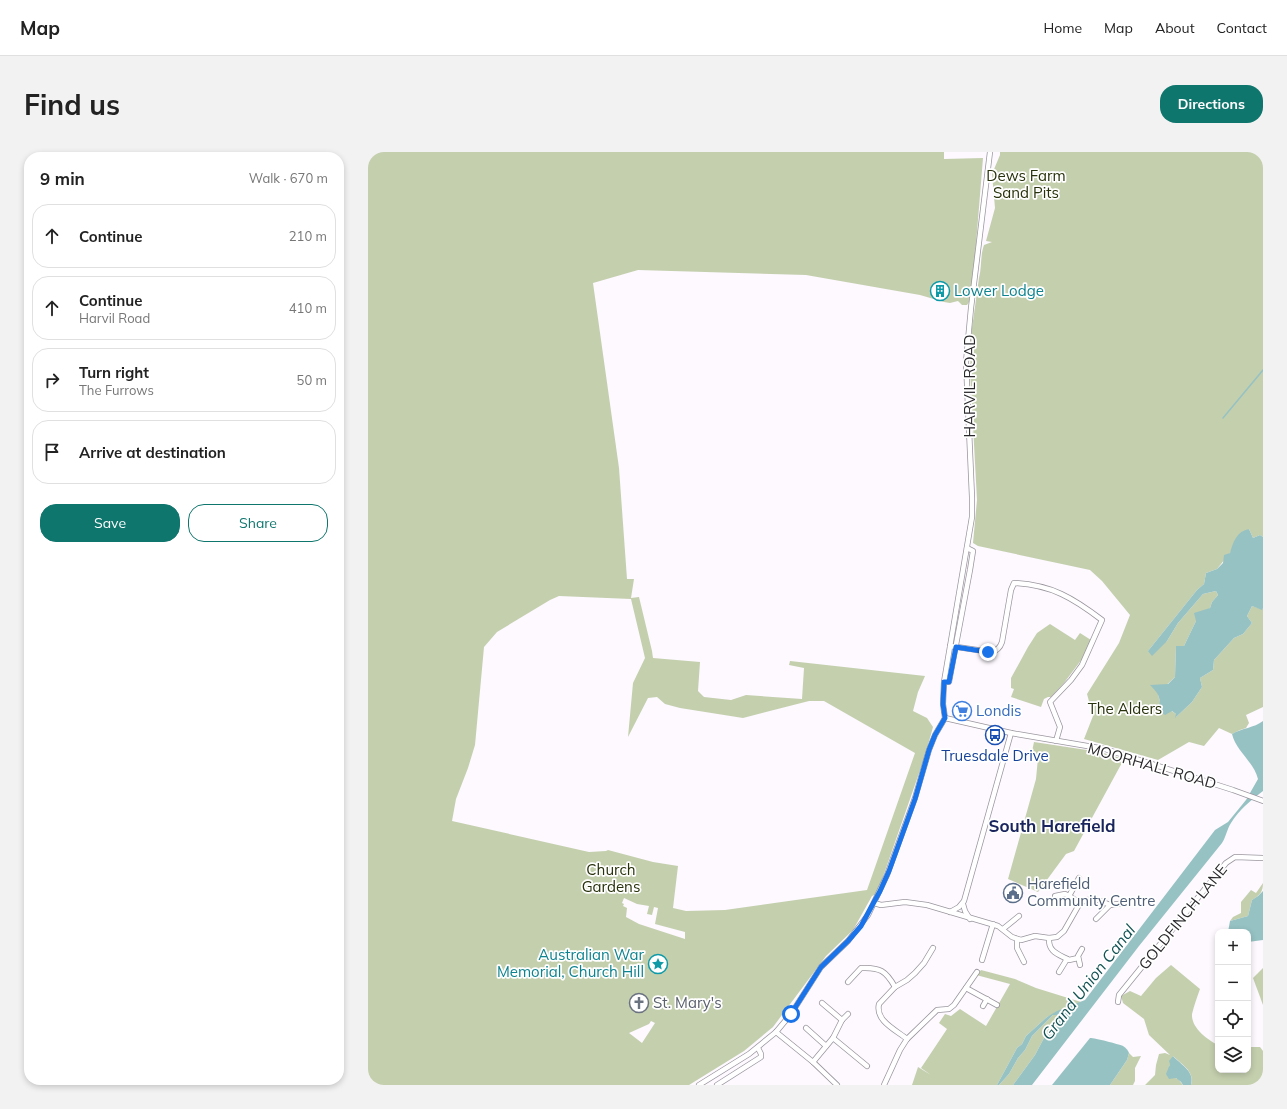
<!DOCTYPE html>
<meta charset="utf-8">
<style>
body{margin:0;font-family:Mulish,sans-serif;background:#f2f2f2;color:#222}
.controls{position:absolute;right:12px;bottom:12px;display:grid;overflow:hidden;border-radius:8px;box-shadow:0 2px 6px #0003}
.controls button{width:36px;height:36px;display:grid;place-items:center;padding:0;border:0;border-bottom:1px solid #e0e0e0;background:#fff;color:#222;font:20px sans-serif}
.stop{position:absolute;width:12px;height:12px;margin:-9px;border:3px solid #1a73e8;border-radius:50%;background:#fff}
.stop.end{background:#1a73e8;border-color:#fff;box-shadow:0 1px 4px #0008}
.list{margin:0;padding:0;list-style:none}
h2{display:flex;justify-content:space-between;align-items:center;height:52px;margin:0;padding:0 16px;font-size:17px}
h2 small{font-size:13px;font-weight:400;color:#767676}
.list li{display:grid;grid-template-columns:26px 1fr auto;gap:12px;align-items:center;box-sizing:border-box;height:64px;margin:0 8px 8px;padding:0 8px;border:1px solid #e0e0e0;border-radius:16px}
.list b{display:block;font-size:15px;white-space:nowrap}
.list p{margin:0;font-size:13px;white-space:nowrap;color:#767676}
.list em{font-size:13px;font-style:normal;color:#767676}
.actions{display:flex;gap:8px;padding:12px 16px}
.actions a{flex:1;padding:9px 0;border:1px solid #0f766e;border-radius:16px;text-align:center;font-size:14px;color:#0f766e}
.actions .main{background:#0f766e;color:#fff}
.icon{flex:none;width:22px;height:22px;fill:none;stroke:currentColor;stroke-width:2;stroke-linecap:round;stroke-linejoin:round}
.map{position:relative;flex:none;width:895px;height:933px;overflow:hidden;border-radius:16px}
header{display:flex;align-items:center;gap:24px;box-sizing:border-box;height:56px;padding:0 20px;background:#fff;border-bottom:1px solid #e0e0e0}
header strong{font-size:19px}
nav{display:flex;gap:22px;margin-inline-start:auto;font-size:14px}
.intro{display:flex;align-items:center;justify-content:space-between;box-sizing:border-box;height:96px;padding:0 24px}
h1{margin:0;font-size:28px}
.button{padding:10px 18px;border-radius:16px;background:#0f766e;color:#fff;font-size:14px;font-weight:700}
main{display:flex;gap:24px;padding:0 24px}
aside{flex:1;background:#fff;border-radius:16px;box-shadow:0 2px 6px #0003}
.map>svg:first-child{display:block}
.green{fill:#c4cfae;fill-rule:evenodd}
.water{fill:#96c2c3}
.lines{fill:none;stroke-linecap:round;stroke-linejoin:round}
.stream{stroke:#96c2c3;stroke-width:1.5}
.minor-casing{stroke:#9b969e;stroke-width:6}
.minor{stroke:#fff;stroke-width:4.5}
.route{stroke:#1a73e8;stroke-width:5}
.labels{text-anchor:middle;stroke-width:3.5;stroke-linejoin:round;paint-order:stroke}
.park-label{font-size:15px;fill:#27310a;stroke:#fff}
.culture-label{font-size:15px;fill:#0d838f;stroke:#fff;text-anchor:start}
.street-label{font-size:15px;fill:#2b292c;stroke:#fff}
.shop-label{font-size:15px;fill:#366cbe;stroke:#fff;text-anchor:start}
.transit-label{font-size:15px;fill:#164399;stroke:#fff}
.service-label{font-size:15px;fill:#4e5e75;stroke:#fff;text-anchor:start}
.worship-label{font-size:15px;fill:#5b616d;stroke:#fff;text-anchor:start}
.water-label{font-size:16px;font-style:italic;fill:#135254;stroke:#fff}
.quarter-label{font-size:17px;font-weight:bold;fill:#19255c;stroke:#fff}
</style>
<header>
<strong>Map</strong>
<nav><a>Home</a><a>Map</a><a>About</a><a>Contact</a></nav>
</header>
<div class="intro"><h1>Find us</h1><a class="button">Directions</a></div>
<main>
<aside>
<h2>9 min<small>Walk · 670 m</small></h2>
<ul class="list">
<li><svg class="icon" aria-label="ahead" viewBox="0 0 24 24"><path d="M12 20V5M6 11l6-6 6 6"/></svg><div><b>Continue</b></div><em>210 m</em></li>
<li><svg class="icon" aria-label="ahead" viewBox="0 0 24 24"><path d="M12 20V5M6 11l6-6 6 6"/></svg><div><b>Continue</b><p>Harvil Road</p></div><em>410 m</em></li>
<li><svg class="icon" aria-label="right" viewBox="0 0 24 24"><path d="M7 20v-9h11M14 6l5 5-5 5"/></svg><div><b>Turn right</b><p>The Furrows</p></div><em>50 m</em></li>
<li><svg class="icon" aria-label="arrive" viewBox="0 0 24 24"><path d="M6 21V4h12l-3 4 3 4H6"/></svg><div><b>Arrive at destination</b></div></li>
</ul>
<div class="actions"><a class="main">Save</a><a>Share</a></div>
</aside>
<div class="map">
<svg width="895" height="933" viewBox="0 0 895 933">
<rect width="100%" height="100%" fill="#fdf9ff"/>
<!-- green -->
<g class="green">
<path d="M0 0H576V7L615 6 606 117 601 150 599 153H594L590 149 582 151 576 150 552 143 438 123 270 118 225 131 251 316 259 427H266L263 446 271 445 284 499 285 506 332 510 330 539 336 545 363 548 378 543 434 547 436 516 421 513 422 509 557 524 550 540 545 559 559 566 565 575 557 604 509 742 504 744 485 778 458 804 405 875 376 899 321 933H0ZM191 444 263 447 277 506 265 531 260 585 280 546 289 545 297 552 312 556 375 566 441 549H456L547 601 499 738 357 758 318 759 305 756 310 714 285 710 240 698 238 699 221 700 84 669 88 647 100 616 107 593 116 495 129 480 182 448ZM256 746 269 752 281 754 279 762 284 763 286 755 290 756 287 772 317 780V787L271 772 258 765 259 756 255 754 256 752 254 751ZM283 869 287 871 274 891 261 881 281 872Z"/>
<path d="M632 0H895V385L892 383 885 386 881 377 849 417 838 421 836 432 829 438 780 499 799 489 810 471 835 442 848 439 850 443 844 450 842 456 828 469 816 494H808L807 525 790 541 792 551 808 562V565L824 550 834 535 832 526 845 518 846 508 866 486 875 482 884 471 879 464 884 454 893 457 895 456V555L878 563 881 571 878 576 872 578 864 582 851 576 836 594 821 590 790 608 716 587 725 564 719 542 751 491 762 463 734 429 722 418 610 394 605 391 609 348 602 218 604 176 611 126C614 115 612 104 616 93L624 90 618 89 627 56 624 22 632 3Z"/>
<polygon points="682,472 707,488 712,481 723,488 714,507 696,531 683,545 680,545 676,547 673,555 643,545 646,537 643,536 643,526 660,495 669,481"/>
<polygon points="666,590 732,600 756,607 706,699 698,702 670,740 640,727 668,627 670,606 663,604"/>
<path d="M895 731C895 740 892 743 884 748L880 764 862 769 865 765 873 761V750L883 738 888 741Z"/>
<path d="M803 813 832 837C829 845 826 854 824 862 823 876 840 888 850 893V918H880V895H892L895 899V933H823C827 919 814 913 805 904L801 915 803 926 805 925 810 927 815 933H777L787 923 788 913 791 902 797 901 802 903 781 883 776 867 755 851 753 844 762 839 773 844 788 826Z"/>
<polygon points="895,816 895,853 885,826"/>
<polygon points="613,818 647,827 668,836 713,850 679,865 658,884 654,892 649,896 629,933 544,933 550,915 563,923 553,916 579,877 571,871 577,862 583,864 592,857 618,874 642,832 612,824 609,823"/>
<polygon points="685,863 690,863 692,866 689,874 676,886 667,903 645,933 631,933 641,922 650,906 657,898 664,884"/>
<polygon points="761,901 765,905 773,904 767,916 767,929 765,933 742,933 759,908"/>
</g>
<!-- water -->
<g class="water">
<path d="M881 377 885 386 892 383 895 385V456L894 458 884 454 879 464 884 471 875 482 866 486 846 508 845 518 832 526 834 535 824 550 807 566 808 562 804 559 797 563 791 559C793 545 791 542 782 533L800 532 807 525 808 494H816L828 469 826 461 842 456 844 450 850 443 848 439 835 442 810 471 799 489 784 504 780 499 829 438 836 432 838 421 849 417 855 411 856 403 862 401C865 390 869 379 881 377Z"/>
<path d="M895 569V639C883 648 871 658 863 671 859 677 858 685 854 691L771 794 664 933H645L667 903 676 886 689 874 692 866 690 863H685L664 884 657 898 650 906 641 922 631 933H629L649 896 654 892 658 884 679 865 689 859 717 848 847 678 860 670 878 648 890 627C886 610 868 599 864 582 874 576 886 576 895 569Z"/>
<polygon points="895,739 895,788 880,790 880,780 860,780 862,769 880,764 884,748 890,744"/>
<path d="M722 886C727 886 750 892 755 894 758 896 760 898 761 901L759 908 742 933H684Z"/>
<path d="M805 904C813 913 827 919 823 933H815L813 930 808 926 801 927 798 922 802 912 801 909Z"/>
</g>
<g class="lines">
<!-- stream -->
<polyline class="stream" points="855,266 895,218"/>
<defs>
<g id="minor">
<path d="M582 494 623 500C629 499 632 496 634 490L643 438 646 431C684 433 705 446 734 468L714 513 703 528 682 550 692 575 688 589"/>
<polyline points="576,530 581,530 602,418 605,399 599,396"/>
<polyline points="577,566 643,581 737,597 865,638 895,649"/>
<polyline points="711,726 701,744 712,751"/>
<polyline points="687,744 697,742 701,744"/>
<polyline points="506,751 513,753 537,750 559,753 630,774 644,785 653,788 667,784 681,786 689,785 696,779 712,751 718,748 728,747 742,753 758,751"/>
<polyline points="595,752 597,759 602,767"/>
<polyline points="582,760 591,755 596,749 643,581"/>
<polyline points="728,767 742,753"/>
<polyline points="635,777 651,764"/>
<path d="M681 786C680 800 690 802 701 808L710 806"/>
<polyline points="649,787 649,796 656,810"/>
<polyline points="614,808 625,772"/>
<polyline points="712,813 710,804 714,797"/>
<polyline points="691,820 699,807"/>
<path d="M480 830 493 816C512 815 518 819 527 835"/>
<polyline points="598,836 629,853"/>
<polyline points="750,850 751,843 858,711 867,705 895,706"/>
<polyline points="454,851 474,868"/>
<polyline points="615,854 619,847"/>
<polyline points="438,876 458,894"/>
<polyline points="408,880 445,910 469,933"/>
<polyline points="465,886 499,914"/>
<path d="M539 887C528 878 507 869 511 852L527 835 539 828 547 821 556 811 565 796"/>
<polyline points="445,910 465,886 474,868 480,862"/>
<polyline points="331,933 381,902 408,880 423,862 453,815 480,789 500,763 519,723 547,646 561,598 567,583 577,566 575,552 576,530 604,365 604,345 598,210 603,156 622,0"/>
<polyline points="349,933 393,905 393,902 390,896"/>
<polyline points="516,933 532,898 539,887 569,858 581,857 586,853 609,820"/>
</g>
</defs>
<!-- minor casing -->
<use href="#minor" class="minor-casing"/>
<!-- minor -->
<use href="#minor" class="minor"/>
</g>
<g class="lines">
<!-- route -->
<polyline class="route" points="423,862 453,815 480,789 493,774 512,739 521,719 547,647 561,598 567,583 577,566 575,552 576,530 581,530 588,495 620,500"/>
</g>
<!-- icons -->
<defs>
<symbol id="building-ring" viewBox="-11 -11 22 22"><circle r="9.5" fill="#fff" stroke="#0f9aa8" stroke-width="1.5"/><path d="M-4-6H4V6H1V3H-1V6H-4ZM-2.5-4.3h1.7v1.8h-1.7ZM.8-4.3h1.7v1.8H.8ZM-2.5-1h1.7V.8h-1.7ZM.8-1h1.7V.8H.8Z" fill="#0f9aa8"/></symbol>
<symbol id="supermarket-ring" viewBox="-11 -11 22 22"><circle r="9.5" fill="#fff" stroke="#3f7fe0" stroke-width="1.5"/><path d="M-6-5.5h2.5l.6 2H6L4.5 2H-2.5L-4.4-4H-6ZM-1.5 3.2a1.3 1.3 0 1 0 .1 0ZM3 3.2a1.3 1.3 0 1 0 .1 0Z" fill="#3f7fe0"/></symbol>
<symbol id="bus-ring" viewBox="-11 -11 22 22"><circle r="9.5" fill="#fff" stroke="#1a4fb4" stroke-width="1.5"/><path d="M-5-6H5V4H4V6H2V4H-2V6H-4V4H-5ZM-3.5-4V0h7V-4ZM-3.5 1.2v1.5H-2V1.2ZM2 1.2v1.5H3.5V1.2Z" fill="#1a4fb4"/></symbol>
<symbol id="civic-ring" viewBox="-11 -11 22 22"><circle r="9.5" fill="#fff" stroke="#5c6f8a" stroke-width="1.5"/><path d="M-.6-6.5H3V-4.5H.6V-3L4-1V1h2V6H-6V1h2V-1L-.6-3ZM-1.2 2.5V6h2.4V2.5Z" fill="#5c6f8a"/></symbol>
<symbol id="sight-ring" viewBox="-11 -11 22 22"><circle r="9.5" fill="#fff" stroke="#0f9aa8" stroke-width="1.5"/><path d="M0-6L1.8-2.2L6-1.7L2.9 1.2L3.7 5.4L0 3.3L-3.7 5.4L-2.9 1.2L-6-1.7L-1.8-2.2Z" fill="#0f9aa8"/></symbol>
<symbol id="church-ring" viewBox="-11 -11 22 22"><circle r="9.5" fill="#fff" stroke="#6b7280" stroke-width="1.5"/><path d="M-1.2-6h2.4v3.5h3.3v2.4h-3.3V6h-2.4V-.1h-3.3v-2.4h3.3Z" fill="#6b7280"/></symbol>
</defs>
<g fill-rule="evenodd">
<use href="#building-ring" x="561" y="128" width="22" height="22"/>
<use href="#supermarket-ring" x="583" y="548" width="22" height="22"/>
<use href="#bus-ring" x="616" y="572" width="22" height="22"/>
<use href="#civic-ring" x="634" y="730" width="22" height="22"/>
<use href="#sight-ring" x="279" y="801" width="22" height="22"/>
<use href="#church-ring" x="260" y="840" width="22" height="22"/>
</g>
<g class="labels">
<!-- park labels -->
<g class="park-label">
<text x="658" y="29">Dews Farm<tspan x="658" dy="17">Sand Pits</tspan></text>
<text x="757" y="562">The Alders</text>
<text x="243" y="723">Church<tspan x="243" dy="17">Gardens</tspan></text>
</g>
<!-- culture labels -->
<g class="culture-label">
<text x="586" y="144">Lower Lodge</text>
<text x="276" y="808" text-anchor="end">Australian War<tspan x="276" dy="17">Memorial, Church Hill</tspan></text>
</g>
<!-- street labels -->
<g class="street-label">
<text transform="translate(602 234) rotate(-90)" y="5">HARVIL ROAD</text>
<text transform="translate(784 614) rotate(16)" y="5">MOORHALL ROAD</text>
<text transform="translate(815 765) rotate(-51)" y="5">GOLDFINCH LANE</text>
</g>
<!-- shop labels -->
<g class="shop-label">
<text x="608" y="564">Londis</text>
</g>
<!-- transit labels -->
<g class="transit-label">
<text x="627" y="609">Truesdale Drive</text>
</g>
<!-- service labels -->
<g class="service-label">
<text x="659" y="737">Harefield<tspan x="659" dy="17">Community Centre</tspan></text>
</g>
<!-- worship labels -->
<g class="worship-label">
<text x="285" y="856">St. Mary's</text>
</g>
<!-- water labels -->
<g class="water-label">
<text transform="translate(720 830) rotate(-52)" y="6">Grand Union Canal</text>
</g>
<!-- quarter labels -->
<g class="quarter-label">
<text x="684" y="680">South Harefield</text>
</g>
</g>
</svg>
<div class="controls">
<button>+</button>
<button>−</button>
<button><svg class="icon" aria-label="locate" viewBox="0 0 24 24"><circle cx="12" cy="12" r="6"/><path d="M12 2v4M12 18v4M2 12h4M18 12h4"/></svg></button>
<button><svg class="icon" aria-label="layers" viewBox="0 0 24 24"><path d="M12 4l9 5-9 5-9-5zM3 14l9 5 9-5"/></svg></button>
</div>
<div class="stop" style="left:423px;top:862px"></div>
<div class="stop end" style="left:620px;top:500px"></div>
</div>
</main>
